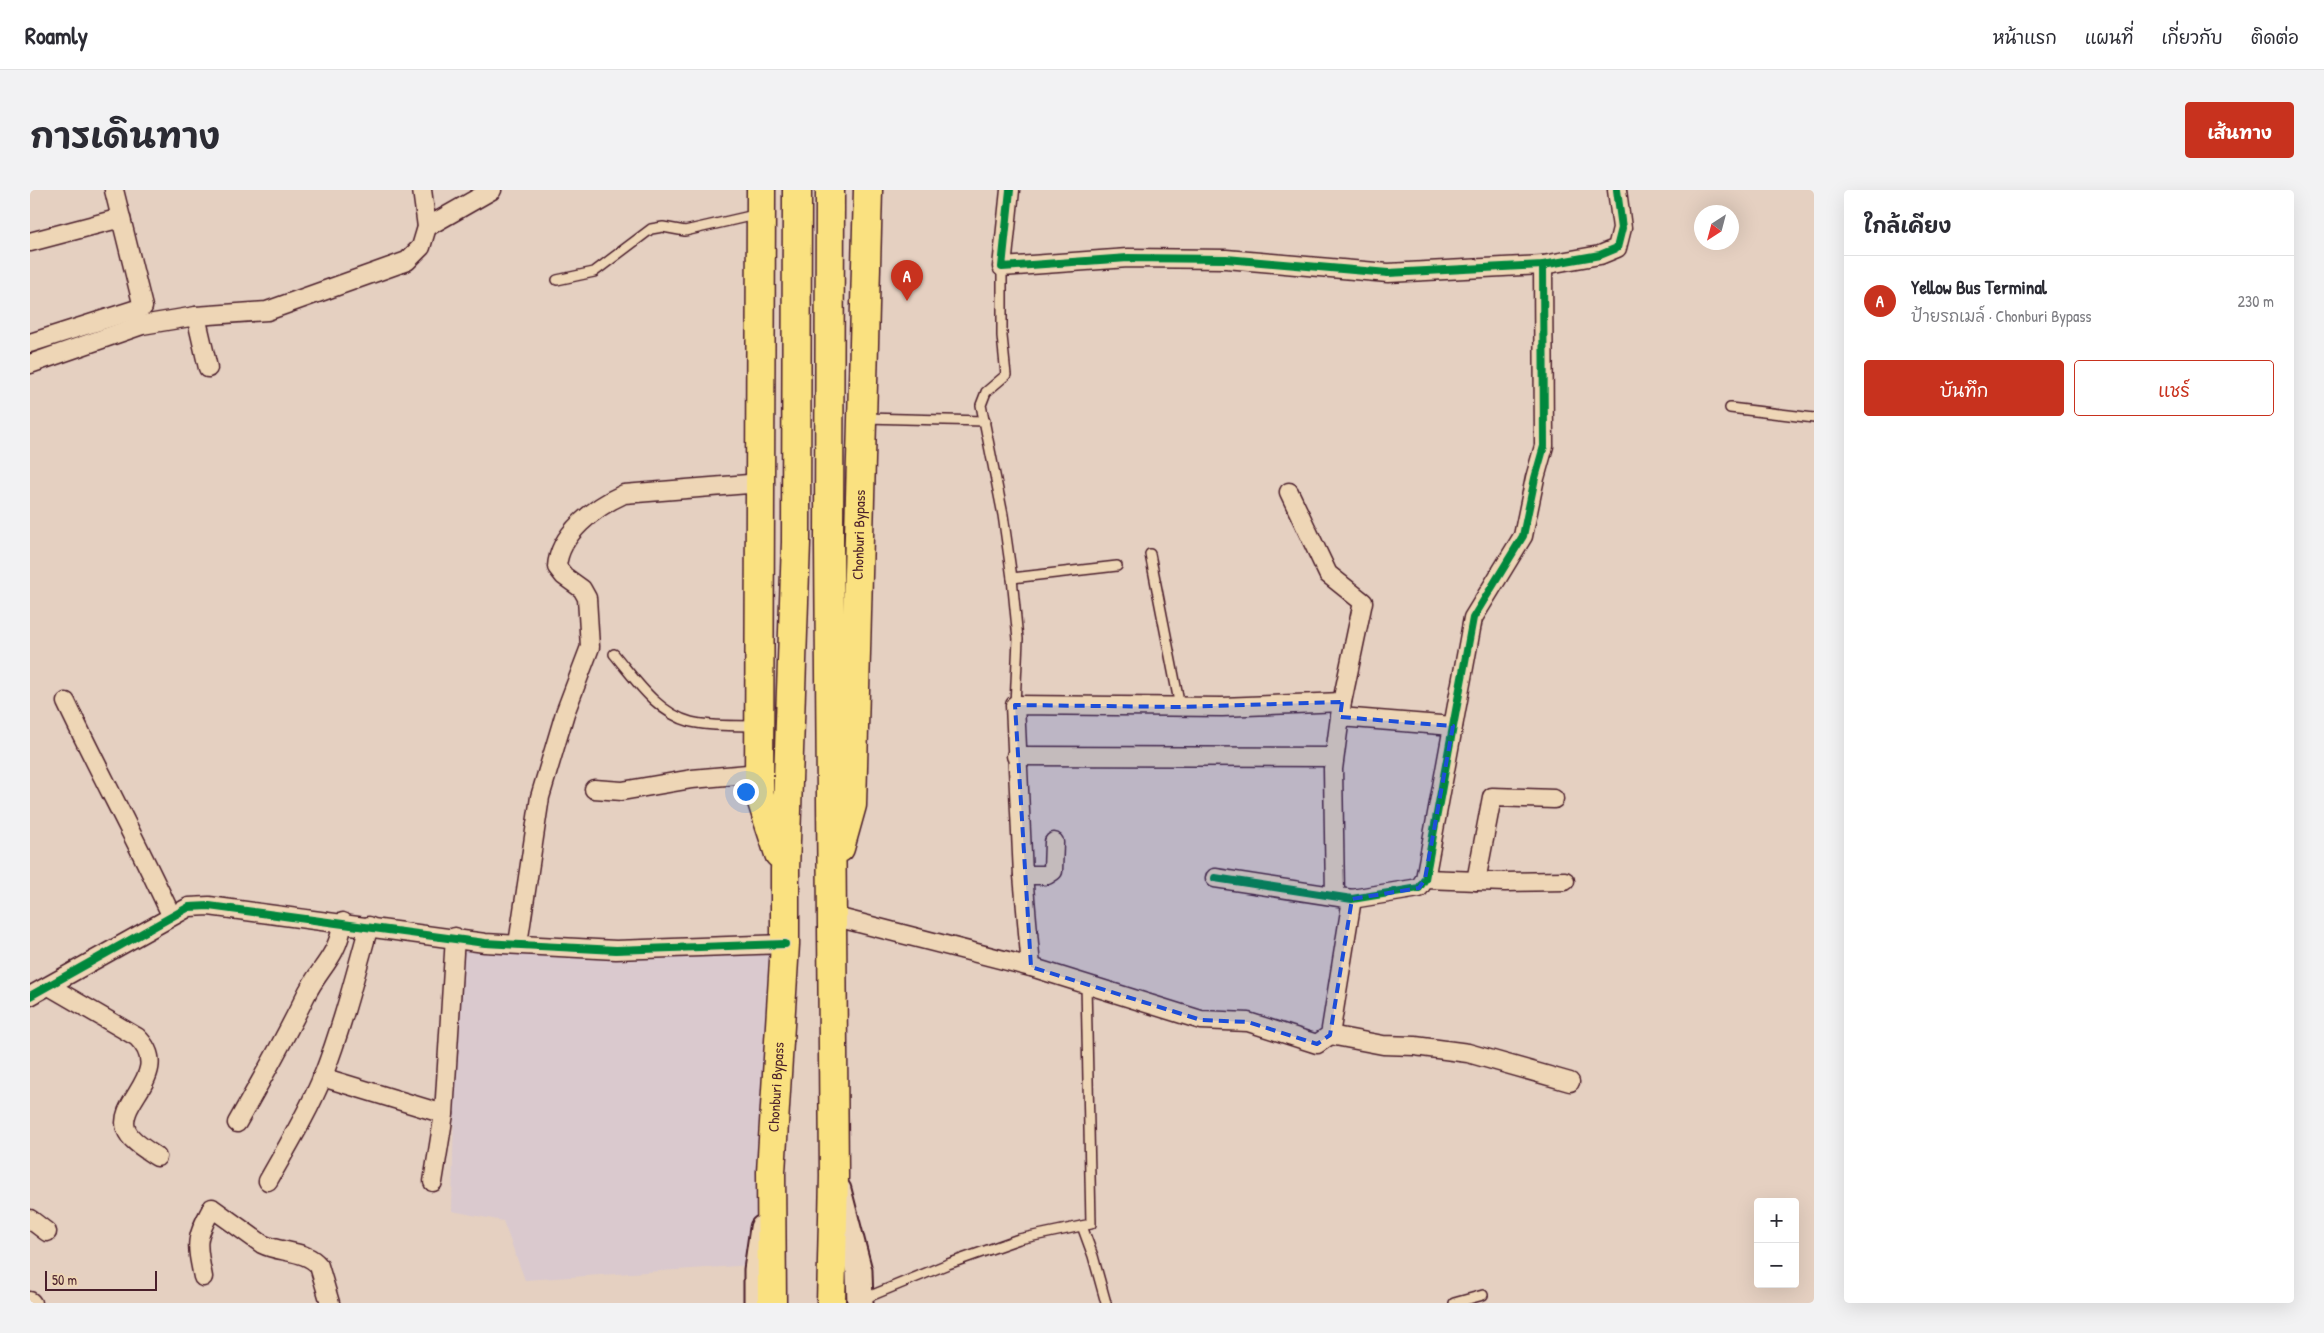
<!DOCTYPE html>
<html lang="th">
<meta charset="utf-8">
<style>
body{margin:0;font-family:"Patrick Hand","Playpen Sans Thai",sans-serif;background:#f2f2f3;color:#2b2b33}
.controls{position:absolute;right:15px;bottom:15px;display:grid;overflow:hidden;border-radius:5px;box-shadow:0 5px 20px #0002}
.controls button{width:45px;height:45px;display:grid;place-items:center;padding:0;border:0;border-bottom:1px solid #e1e1e2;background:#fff;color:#2b2b33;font:25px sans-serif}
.compass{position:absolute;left:1664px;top:15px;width:45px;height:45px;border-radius:50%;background:#fff;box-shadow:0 5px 20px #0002;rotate:216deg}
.scale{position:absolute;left:15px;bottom:12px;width:112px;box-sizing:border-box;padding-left:5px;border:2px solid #4a1f2b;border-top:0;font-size:14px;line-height:18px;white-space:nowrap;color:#4a1f2b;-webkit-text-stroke:4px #eed6b6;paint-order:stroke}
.you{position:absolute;left:715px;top:601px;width:18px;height:18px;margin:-12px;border:4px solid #fff;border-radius:50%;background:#1a73e8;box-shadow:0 0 0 8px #1a73e833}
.badge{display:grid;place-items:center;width:32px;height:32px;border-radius:50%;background:#c8321e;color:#fff;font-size:16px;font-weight:700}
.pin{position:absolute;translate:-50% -41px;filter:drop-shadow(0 1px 2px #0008)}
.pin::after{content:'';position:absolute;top:26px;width:18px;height:15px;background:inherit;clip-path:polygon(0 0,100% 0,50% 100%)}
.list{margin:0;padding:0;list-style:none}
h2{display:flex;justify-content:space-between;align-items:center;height:65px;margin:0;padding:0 20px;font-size:21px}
h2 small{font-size:16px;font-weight:400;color:#7c7c81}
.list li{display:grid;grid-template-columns:32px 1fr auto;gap:15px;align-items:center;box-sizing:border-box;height:90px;padding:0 20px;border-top:1px solid #e1e1e2}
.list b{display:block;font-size:19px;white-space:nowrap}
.list p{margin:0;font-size:16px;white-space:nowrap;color:#7c7c81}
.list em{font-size:16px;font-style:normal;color:#7c7c81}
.actions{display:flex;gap:10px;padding:15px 20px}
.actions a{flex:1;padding:11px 0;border:1px solid #c8321e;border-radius:5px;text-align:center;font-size:18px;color:#c8321e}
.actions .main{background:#c8321e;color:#fff}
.map{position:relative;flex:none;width:1784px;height:1113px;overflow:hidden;border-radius:5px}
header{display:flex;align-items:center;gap:30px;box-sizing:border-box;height:70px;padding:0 25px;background:#fff;border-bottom:1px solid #e1e1e2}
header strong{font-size:24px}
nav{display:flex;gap:28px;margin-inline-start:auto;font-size:18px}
.intro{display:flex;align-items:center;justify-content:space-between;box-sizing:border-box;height:120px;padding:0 30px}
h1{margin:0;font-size:35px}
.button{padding:12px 22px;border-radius:5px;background:#c8321e;color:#fff;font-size:18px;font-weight:700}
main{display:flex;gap:30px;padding:0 30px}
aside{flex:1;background:#fff;border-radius:5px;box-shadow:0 5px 20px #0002}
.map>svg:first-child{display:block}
.built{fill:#dac9ce}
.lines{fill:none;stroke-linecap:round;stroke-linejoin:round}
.lane-casing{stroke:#4a1f2b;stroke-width:12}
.street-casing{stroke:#4a1f2b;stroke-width:21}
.secondary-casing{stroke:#4a1f2b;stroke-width:29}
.highway-casing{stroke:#4a1f2b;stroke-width:31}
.lane{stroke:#eed6b6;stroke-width:9}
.street{stroke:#eed6b6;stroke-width:18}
.secondary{stroke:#eed6b6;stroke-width:25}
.highway{stroke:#fae180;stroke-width:28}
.cycleway-casing{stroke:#eed6b6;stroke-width:11}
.cycleway{stroke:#00873e;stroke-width:8}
.marked{fill:#1d4ed8;fill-opacity:0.2;stroke:#1d4ed8;stroke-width:4;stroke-dasharray:10 6;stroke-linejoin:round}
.labels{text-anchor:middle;stroke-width:4;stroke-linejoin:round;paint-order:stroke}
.street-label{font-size:15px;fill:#4a1f2b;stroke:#eed6b6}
</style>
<header>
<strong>Roamly</strong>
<nav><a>หน้าแรก</a><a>แผนที่</a><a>เกี่ยวกับ</a><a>ติดต่อ</a></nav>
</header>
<div class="intro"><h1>การเดินทาง</h1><a class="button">เส้นทาง</a></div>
<main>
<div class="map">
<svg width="1784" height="1113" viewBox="0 0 1784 1113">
<rect width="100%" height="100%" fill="#e5d0c1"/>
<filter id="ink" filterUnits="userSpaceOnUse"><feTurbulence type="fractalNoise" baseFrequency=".02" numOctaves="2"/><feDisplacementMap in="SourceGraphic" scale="10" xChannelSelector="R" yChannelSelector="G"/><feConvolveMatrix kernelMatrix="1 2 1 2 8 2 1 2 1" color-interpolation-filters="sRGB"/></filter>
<g filter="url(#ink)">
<!-- built -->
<polygon class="built" points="749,747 748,854 722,1075 495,1090 473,1031 422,1021 427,757"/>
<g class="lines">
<defs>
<g id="lane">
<polyline points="972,77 972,146 976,185 956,202 951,215 973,325 982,388 988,449 985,515"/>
<polyline points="527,90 564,82 621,39 633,37 655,41 729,24"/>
<polyline points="1700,218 1784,228"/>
<polyline points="835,228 955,231"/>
<polyline points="1120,364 1150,517"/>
<polyline points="982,388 1087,376"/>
<path d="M584 464C605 489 627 523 661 532 681 537 706 535 726 536"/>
<polyline points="1052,1036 1063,1066 1076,1113"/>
<polyline points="833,1109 918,1074 989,1049 1061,1034 1056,794"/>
<polyline points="1424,1113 1453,1105"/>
</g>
<g id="street">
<polyline points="980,0 972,77 1098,68 1196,69 1358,83 1513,75 1570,65 1587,58 1592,38 1587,0"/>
<polyline points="397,37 462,0"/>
<polyline points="0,52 91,28"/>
<polyline points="166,126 178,178"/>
<polyline points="0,153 113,117 84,0"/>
<polyline points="0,174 112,135 166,126 237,121 377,71 391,57 397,37 392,0"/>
<polyline points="1259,302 1298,384 1333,412 1312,512 1303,579 1305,706"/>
<path d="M36 512C70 584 108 653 141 725"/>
<polyline points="1310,527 1423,536"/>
<polyline points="986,566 1304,567"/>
<polyline points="564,599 592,601 662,589 729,583"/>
<polyline points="993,685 1017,685 1023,681 1024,652"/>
<polyline points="1185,688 1322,709 1389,698 1395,689 1443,428 1493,346 1505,288 1514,256 1513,75"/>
<polyline points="1395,689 1475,692 1535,691"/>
<polyline points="1446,691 1462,607 1524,609"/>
<polyline points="802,726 1001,777 1171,830 1218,832 1287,854 1300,845 1322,709"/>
<path d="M488 754 510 607 535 523 560 457 557 408 552 399 534 386 527 377C529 344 565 317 594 304L731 293"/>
<polyline points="1001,777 993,685 985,515 1192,517 1312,512"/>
<path d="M19 796 107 847C144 883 87 910 96 939 100 951 117 960 127 967"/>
<polyline points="0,806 159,717 179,716 455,753 586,760 755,754"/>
<polyline points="1300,845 1353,855 1385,856 1438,863 1540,892"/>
<polyline points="292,887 414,924 403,992"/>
<polyline points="414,924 425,747"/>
<path d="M207 933C231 891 254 850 275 807 289 777 307 769 313 732"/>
<path d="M238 991C257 957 278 923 293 886 312 837 325 786 339 736"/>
<polyline points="0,1029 17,1042"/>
<path d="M173 1087C166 1053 165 1049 182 1018L232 1054C250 1063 277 1060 289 1076L300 1113"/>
<polyline points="0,1111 2,1113"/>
</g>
<g id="secondary">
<polyline points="808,1000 829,1081 830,1113"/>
<polyline points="727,1113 727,1080 733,1038"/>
</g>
<g id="highway">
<polyline points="731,0 729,603 749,664"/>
<polyline points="800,0 799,355 804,986 801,1113"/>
<path id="s1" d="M810 658 822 615 838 0"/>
<path id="s2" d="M742 1113 741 982 755 754V680L766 352 767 0"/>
</g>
</defs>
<!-- lane casing -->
<use href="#lane" class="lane-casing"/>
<!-- street casing -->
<use href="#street" class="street-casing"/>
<!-- secondary casing -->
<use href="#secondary" class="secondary-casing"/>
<!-- highway casing -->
<use href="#highway" class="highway-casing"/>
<!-- lane -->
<use href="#lane" class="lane"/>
<!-- street -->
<use href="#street" class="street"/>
<!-- secondary -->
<use href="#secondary" class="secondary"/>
<!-- highway -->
<use href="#highway" class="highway"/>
<defs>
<g id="cycleway">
<polyline points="980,0 972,77 1098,68 1196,69 1358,83 1513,75 1570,65 1587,58 1592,38 1587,0"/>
<polyline points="1185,688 1322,709 1389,698 1395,689 1443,428 1493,346 1505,288 1514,256 1513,75"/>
<polyline points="0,806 159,717 179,716 455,753 586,760 755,754"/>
</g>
</defs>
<!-- cycleway casing -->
<use href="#cycleway" class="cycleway-casing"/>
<!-- cycleway -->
<use href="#cycleway" class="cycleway"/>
</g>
</g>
<!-- marked area -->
<path class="marked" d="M1312 512 1310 527 1423 536 1395 689 1389 698 1322 709 1300 845 1287 854 1218 832 1171 830 1001 777 985 515 1150 517Z"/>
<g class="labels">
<!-- street labels -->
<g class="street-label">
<text dy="5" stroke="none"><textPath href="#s1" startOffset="315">Chonburi Bypass</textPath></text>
<text dy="5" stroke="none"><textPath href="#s2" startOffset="216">Chonburi Bypass</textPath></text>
</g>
</g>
</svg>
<div class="controls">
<button>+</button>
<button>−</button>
</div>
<svg class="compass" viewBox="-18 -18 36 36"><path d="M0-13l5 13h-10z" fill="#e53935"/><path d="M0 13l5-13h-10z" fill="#7c7c81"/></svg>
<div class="scale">50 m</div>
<div class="you"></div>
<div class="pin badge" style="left:877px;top:111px">A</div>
</div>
<aside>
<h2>ใกล้เคียง<small></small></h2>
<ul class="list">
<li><span class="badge">A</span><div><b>Yellow Bus Terminal</b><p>ป้ายรถเมล์ · Chonburi Bypass</p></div><em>230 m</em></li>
</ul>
<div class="actions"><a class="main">บันทึก</a><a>แชร์</a></div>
</aside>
</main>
